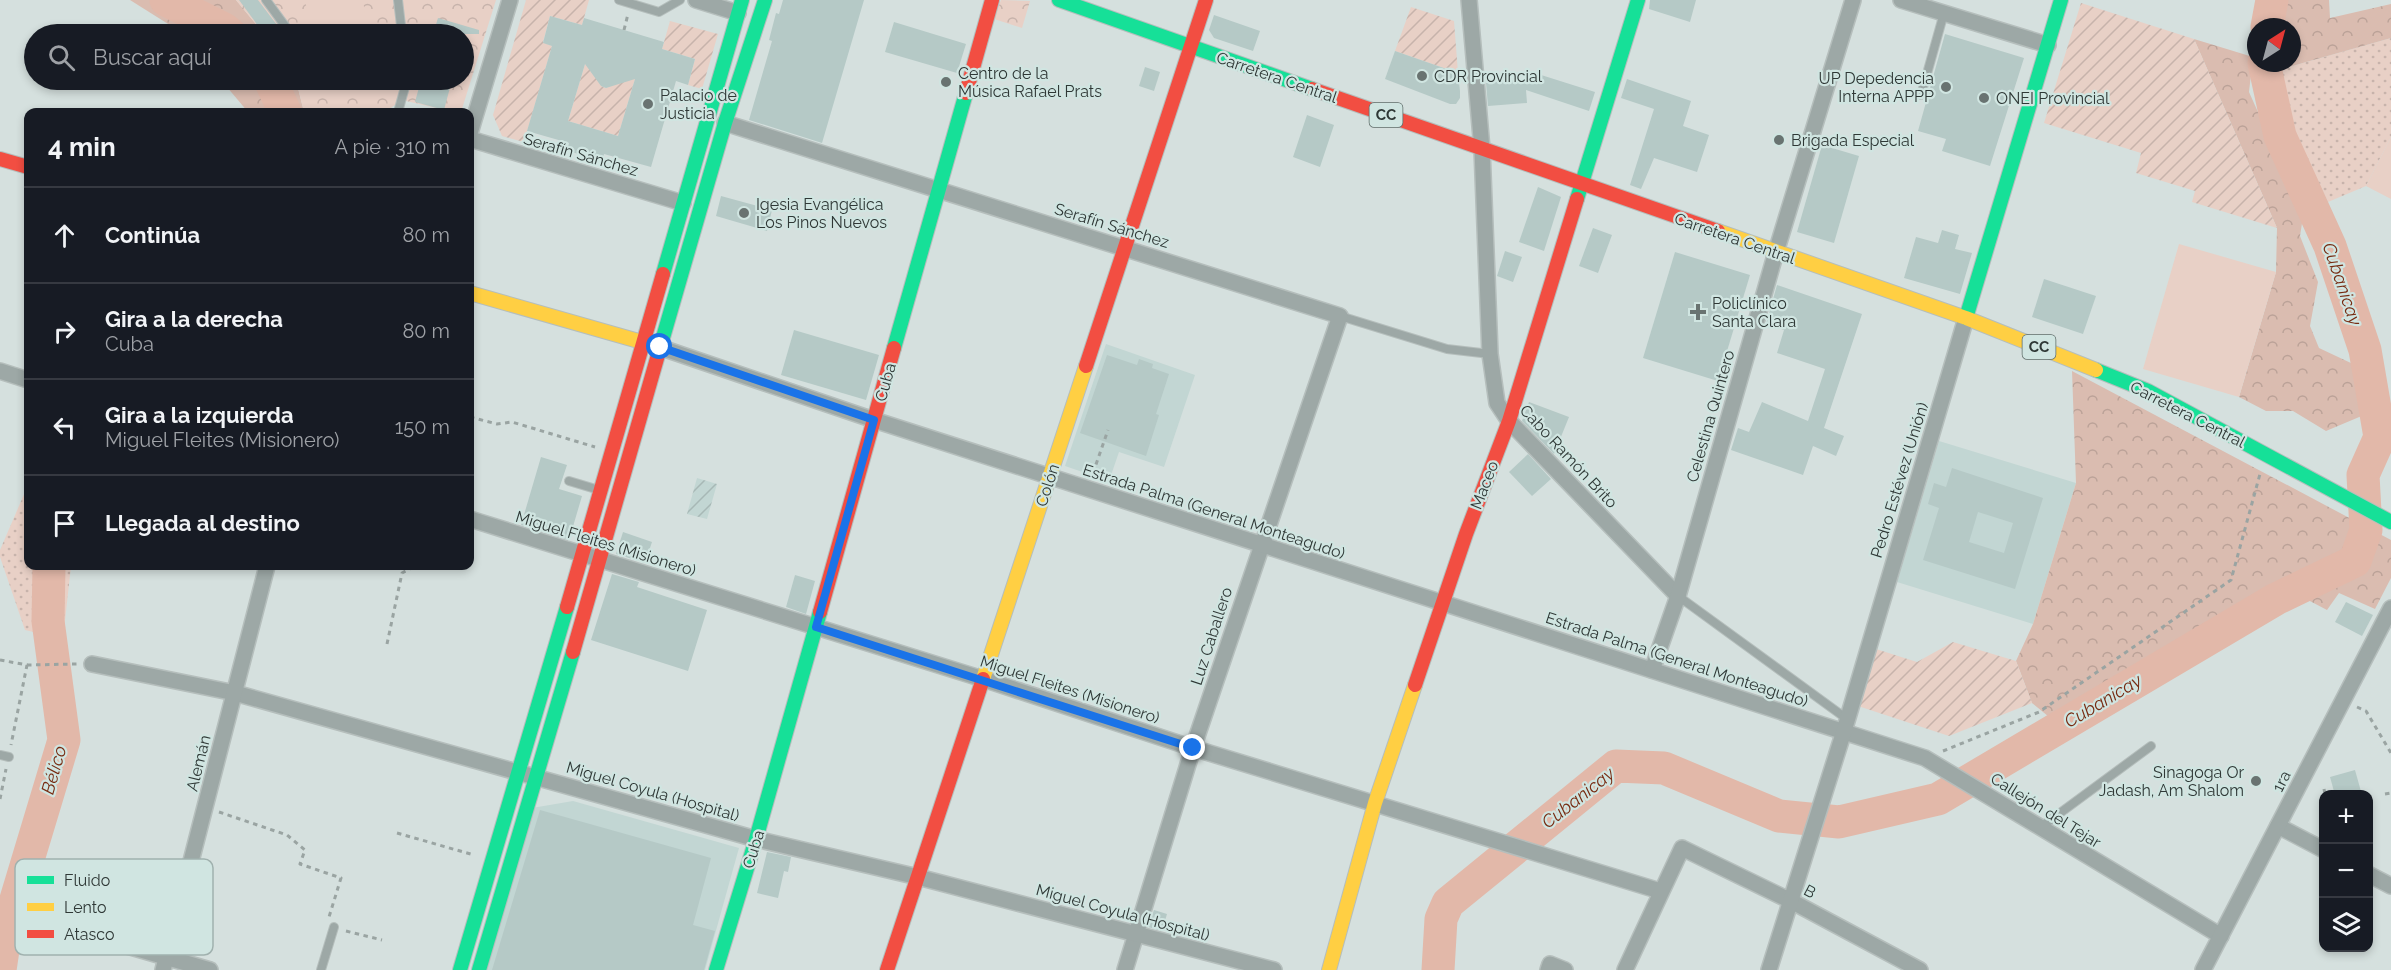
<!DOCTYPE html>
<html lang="es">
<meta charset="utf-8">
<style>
body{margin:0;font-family:Raleway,sans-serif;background:#242831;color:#f1f3f6}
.controls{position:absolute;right:18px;bottom:18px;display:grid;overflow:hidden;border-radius:12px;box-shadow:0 3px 9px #0003}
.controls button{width:54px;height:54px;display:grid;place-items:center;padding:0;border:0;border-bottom:2px solid #363941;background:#171b24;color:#f1f3f6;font:30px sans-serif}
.compass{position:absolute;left:2247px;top:18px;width:54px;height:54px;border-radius:50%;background:#171b24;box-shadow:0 3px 9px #0003;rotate:36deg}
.stop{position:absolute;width:18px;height:18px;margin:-14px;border:4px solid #1a73e8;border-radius:50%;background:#fff}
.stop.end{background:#1a73e8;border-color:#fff;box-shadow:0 2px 6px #0008}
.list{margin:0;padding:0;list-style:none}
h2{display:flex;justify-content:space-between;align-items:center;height:78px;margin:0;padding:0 24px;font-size:26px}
h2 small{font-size:20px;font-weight:400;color:#9ea1a6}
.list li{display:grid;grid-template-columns:39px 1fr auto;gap:18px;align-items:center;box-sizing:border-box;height:96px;padding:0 24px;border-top:2px solid #363941}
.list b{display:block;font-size:22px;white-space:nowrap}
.list p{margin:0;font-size:20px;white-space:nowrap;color:#9ea1a6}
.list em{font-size:20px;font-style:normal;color:#9ea1a6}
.icon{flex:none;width:33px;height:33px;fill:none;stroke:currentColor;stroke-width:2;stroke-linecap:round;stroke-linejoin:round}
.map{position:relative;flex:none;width:2391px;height:970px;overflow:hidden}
.search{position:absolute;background:#171b24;box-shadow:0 3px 9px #0003;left:24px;top:24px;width:450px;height:66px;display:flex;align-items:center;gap:15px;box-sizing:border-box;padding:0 21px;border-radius:33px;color:#9ea1a6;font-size:22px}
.panel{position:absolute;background:#171b24;box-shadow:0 3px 9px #0003;left:24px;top:108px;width:450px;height:462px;border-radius:12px}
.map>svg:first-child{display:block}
.built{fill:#c2d6d3}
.industrial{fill:url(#industrial-furrows)}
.grass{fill:url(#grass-dots)}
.forest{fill:url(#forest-crowns)}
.park{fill:url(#park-crowns)}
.garden{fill:url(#garden-furrows)}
.pitch{fill:#e8d0c6}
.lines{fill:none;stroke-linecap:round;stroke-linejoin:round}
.river{stroke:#e2b8a9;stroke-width:33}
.building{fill:#b5c9c6;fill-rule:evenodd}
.lane-casing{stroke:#b5bebc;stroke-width:10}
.street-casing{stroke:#b5bebc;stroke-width:18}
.fast-casing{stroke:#b5bebc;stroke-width:16}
.slow-casing{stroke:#b5bebc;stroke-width:16}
.jam-casing{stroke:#b5bebc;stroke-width:16}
.path{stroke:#9aa4a2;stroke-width:3;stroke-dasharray:4.5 4.5;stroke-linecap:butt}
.lane{stroke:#9da8a6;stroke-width:8}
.street{stroke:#9da8a6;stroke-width:15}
.fast{stroke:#16e098;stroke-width:14}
.slow{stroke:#ffcf43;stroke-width:14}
.jam{stroke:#f24e42;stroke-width:14}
.route{stroke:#1a73e8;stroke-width:8}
.poi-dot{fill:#697371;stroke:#d0e5e1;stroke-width:2}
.labels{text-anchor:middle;stroke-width:4.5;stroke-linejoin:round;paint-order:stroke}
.shield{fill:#d0e5e1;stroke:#5f6c69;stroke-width:1.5}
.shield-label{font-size:15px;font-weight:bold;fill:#2f3836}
.poi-label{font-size:16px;fill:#2f3836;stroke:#d0e5e1;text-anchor:start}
.street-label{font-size:16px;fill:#2f3836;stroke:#d0e5e1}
.water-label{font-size:18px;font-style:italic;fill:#772b11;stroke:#d0e5e1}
.key{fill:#d0e5e1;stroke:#a0b1ae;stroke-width:1.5}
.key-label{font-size:16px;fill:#2f3836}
</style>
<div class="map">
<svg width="2391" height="970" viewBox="0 0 2391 970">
<defs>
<pattern id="industrial-furrows" width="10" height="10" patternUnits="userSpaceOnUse" patternTransform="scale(1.5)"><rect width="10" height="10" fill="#c2d6d3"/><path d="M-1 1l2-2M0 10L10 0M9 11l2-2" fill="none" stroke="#a7b8b6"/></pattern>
<pattern id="grass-dots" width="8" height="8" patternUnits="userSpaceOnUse" patternTransform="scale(1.5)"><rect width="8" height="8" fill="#e8d0c6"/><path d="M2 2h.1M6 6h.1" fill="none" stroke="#c7b3ab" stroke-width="1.8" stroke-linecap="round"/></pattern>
<pattern id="forest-crowns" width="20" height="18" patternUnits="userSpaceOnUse" patternTransform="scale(1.5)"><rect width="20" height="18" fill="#dabcb0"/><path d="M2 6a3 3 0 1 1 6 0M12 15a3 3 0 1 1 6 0" fill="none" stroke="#bba298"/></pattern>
<pattern id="park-crowns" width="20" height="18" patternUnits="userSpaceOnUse" patternTransform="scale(1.5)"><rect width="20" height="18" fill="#e8d0c6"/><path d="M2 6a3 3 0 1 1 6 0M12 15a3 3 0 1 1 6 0" fill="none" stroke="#c7b3ab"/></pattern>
<pattern id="garden-furrows" width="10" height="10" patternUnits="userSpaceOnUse" patternTransform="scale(1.5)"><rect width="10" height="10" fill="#e8d0c6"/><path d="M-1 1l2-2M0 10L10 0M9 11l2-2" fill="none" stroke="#c7b3ab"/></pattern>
</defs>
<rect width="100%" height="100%" fill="#d5e0de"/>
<!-- built -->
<g class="built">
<polygon points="1106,344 1195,375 1164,467 1119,452 1109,481 1065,466"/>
<polygon points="1939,441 2076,483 2033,624 1897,582"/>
<polygon points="573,801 739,848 705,970 487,970 532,808"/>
</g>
<!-- industrial -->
<polygon class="industrial" points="697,478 717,484 707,519 687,514"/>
<!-- grass -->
<g class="grass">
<polygon points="2391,38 2391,137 2366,186 2328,202 2292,127 2278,70"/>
<polygon points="28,485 28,566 71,566 63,639 25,630 0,557 0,550"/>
</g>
<!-- forest -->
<g class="forest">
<polygon points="130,0 236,0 264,34 184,34"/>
<polygon points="2283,0 2329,0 2330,18 2391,4 2391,38 2278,70 2278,63 2292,63 2292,27 2281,27"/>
<polygon points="2194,39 2253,57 2249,92 2266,130 2286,187 2303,217 2300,236 2318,282 2310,326 2319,348 2353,364 2365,392 2364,415 2326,431 2293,411 2266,411 2239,397 2276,272 2277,228"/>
<polygon points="221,80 296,80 304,112 248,112"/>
<polygon points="2072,371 2391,540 2391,578 2375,609 2339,593 2327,610 2283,587 2054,721 2032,703 2016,661 2033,624 2076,483"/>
</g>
<!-- park -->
<g class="park">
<polygon points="236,0 496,0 461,112 453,112 402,100 385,112 304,112 296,80 464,80 464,34 264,34"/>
<polygon points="1001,0 1030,1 1022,28 994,19"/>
</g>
<!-- garden -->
<g class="garden">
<polygon points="526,0 589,0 582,25 550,16 543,42 552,46 524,142 502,136 493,115"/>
<polygon points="2081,3 2194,39 2277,228 2192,202 2195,191 2136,173 2141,153 2044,123"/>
<polygon points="1411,7 1454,21 1458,73 1395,51"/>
<polygon points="670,21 718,34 702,89 688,85 695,59 662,49"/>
<path d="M585 64 601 69C599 77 596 85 606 88L614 85 618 74 635 79 618 136 568 121Z"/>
<polygon points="1953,642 2016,661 2032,703 1949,736 1858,706 1876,649 1917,662"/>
</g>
<!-- pitch -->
<g class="pitch">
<polygon points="305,0 363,0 368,34 311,34"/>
<polygon points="2391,137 2391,199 2366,186"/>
<polygon points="2179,244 2276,272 2239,397 2143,369"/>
</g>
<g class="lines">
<!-- river -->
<g class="river">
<polyline points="166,0 224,29 230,34"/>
<polyline points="2267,27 2272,0"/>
<polyline points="270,80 285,112"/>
<polyline points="0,970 5,936 64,740 48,621 49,566"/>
<polyline points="1438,970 1441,919 1448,903 1616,766 1664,768 1779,816 1839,822 1938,799 2276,599 2355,561 2366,530 2363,475 2380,437 2365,350 2330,246 2280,136 2264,63"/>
</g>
</g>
<!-- building -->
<g class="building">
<polygon points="239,0 258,0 277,25 267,34 264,34"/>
<polygon points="783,0 864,0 822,143 749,120 772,41 769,40 776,13 779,14"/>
<polygon points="1650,0 1696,0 1690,22 1649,9"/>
<polygon points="1214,15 1260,31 1253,51 1214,38 1209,30"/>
<path d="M550 16 582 25 584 18 664 42 662 49 695 59 688 85 676 81 651 167 604 154 602 161 583 155 567 151 569 143 527 131 552 46 543 43ZM585 64 601 86 606 88 635 79 618 136 568 121Z"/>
<polygon points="438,18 479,30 479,34 433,34"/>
<polygon points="894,22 966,44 957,73 885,52"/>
<polygon points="1945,34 2024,58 1990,166 1942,151 1946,139 1918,131"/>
<polygon points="1395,51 1458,73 1460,91 1460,98 1456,104 1450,104 1385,79"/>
<polygon points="1145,67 1160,72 1154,91 1139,86"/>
<polygon points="1538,74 1595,92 1589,111 1526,90 1527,103 1488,106 1486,83 1537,78"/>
<polygon points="1627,79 1691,101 1683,126 1709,135 1697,172 1654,158 1641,189 1630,185 1654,109 1621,98"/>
<polygon points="421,80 452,80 444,110 415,102"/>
<polygon points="1307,115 1334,125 1320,167 1293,157"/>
<polygon points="1822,145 1859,156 1834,243 1797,232"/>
<polygon points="1538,187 1561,197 1544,251 1519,242"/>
<polygon points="721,196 772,210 767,231 716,216"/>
<polygon points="1593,228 1612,235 1598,273 1579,266"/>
<polygon points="1942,230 1959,235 1955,249 1972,253 1960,294 1904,278 1916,237 1938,243"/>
<polygon points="1505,251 1522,257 1513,282 1497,276"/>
<polygon points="1675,252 1750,275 1718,381 1643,358"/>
<polygon points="2044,279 2096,296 2083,334 2032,317"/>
<polygon points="1777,285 1862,314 1824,428 1844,436 1836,456 1813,446 1803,475 1731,450 1738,428 1749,432 1762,402 1808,421 1825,369 1777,353 1784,330 1766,324"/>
<polygon points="794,330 879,355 866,400 781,375"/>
<polygon points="1107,355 1137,365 1139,359 1153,364 1152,368 1169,374 1156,414 1159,415 1146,456 1080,433"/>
<polygon points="1529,402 1569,417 1554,454 1522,421"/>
<polygon points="1528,454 1551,479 1532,496 1509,472"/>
<polygon points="541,457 567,465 559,489 582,496 569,540 521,525"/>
<path d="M1952 468 2043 498 2015 589 1923 560 1939 508 1928 504 1934 483 1946 487ZM1978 512 2013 523 2004 553 1969 542Z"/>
<polygon points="623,532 652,542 645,563 616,554"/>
<polygon points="612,574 639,582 637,587 707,610 688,671 591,640"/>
<polygon points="795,575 815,581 806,614 786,607"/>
<polygon points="2346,602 2373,615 2362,636 2335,622"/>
<polygon points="2355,770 2362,795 2335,795 2330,777"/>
<polygon points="540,810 711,858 693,925 715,931 704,970 492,970"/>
<polygon points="767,852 791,857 788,872 784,871 778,898 757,893"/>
<polygon points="1154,910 1167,914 1162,931 1148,927"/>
</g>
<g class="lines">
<defs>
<g id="lane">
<polyline points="266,0 291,34"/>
<polyline points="398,0 402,34"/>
<polyline points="619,0 659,12 680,0"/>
<polyline points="1921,95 1944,13"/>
<polyline points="398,112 407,80"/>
<polyline points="1340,316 1447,349 1490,354"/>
<polyline points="569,481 599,490"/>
<polyline points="1678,596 1847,719"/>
<polyline points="0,755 9,757"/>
<polyline points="2041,827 2151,746"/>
<polyline points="321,970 334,927"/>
</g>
<g id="street">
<polyline points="696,0 738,13"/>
<polyline points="1469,0 1482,149 1490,354 1497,403 1509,421 1678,596"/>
<polyline points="1901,0 2048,45"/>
<polyline points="725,123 1340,316 1193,748 1125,970"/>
<polyline points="470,133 510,0"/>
<polyline points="470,139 683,203"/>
<polyline points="653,345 874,420 1925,758 2221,936"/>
<polyline points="0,371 28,380"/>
<polyline points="470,519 983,679 1193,748 1660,891"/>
<polyline points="92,664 235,693 756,839 918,877 1274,970"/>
<polyline points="1652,670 1678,596 1776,252 1853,0"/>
<polyline points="2278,826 2324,850"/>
<polyline points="2368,874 2391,886"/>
<polyline points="79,932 210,970"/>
<polyline points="163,970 267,566"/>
<polyline points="1548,970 1550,964 1565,970"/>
<polyline points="1625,970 1682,848 1791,901 1920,970"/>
<polyline points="1769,970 1844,731 1966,318"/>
<polyline points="2203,970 2391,608"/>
</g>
<g id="fast">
<polyline points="1059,0 1312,89"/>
<polyline points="1577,199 1638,0"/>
<polyline points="663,274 742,0"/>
<polyline points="1966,318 2061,0"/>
<polyline points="662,341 725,123 765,0"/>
<polyline points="894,348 966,93"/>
<polyline points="2096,370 2148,391 2391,522"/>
<polyline points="460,970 567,607"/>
<polyline points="479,970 573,652"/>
<polyline points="716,970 756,839 820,612"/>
</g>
<g id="slow">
<polyline points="1718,231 1966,318 2096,370"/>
<polyline points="470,293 642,342"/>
<polyline points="983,679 1086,366"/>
<polyline points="1329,970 1375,803 1415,685"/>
</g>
<g id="jam">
<polyline points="1312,89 1718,231"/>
<polyline points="966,93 992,0"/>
<polyline points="0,159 28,167"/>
<polyline points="1086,366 1206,0"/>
<polyline points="567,607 663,274"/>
<polyline points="820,612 894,348"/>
<polyline points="573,652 662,341"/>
<polyline points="1415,685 1466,534 1509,421 1577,199"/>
<polyline points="887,970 983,679"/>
</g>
</defs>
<!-- lane casing -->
<use href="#lane" class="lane-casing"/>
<!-- street casing -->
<use href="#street" class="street-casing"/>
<!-- fast casing -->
<use href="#fast" class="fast-casing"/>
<!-- slow casing -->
<use href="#slow" class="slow-casing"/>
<!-- jam casing -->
<use href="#jam" class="jam-casing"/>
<!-- path -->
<g class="path">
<polyline points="624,30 628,14"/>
<polyline points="629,169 631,162"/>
<polyline points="470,417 497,424 512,422 595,447"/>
<polyline points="1093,473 1108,430"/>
<polyline points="387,644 402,573 415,566"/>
<polyline points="0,660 27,665 11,745"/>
<polyline points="27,665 77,664"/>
<polyline points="2357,707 2366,711 2391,753"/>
<polyline points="1943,751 2039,712 2231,580 2260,474"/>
<polyline points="2324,789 2325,794"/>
<polyline points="2385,794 2391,793"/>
<polyline points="0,799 6,769"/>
<polyline points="219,812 287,835 305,850 300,864 341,878 329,917"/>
<polyline points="397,833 474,855"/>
<polyline points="346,931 382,940"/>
</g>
<!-- lane -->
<use href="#lane" class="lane"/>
<!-- street -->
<use href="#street" class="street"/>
<!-- fast -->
<use href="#fast" class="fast"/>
<!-- slow -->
<use href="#slow" class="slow"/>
<!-- jam -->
<use href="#jam" class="jam"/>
</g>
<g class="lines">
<!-- route -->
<polyline class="route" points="660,347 874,420 816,627 1193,748"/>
</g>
<!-- markers -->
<g class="poi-dot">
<circle cx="1422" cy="76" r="6"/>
<circle cx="946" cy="82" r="6"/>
<circle cx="1946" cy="87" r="6"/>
<circle cx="1984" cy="98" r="6"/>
<circle cx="648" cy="104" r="6"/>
<circle cx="1779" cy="140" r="6"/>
<circle cx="744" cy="213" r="6"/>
<path d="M1695 303h6v6h6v6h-6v6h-6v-6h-6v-6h6z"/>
<circle cx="2256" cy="781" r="6"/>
</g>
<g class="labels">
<!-- shield labels -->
<g class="shield">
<rect x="1369.5" y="103" width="33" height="24" rx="4.5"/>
<rect x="2022.5" y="335" width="33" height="24" rx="4.5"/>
</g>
<g class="shield-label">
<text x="1386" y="120">CC</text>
<text x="2039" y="352">CC</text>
</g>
<!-- poi labels -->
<g class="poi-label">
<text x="958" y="79">Centro de la<tspan x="958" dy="18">Música Rafael Prats</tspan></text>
<text x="1434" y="82">CDR Provincial</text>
<text x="1934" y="84" text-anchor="end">UP Depedencia<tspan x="1934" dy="18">Interna APPP</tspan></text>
<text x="660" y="101">Palacio de<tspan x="660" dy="18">Justicia</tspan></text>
<text x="1996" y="104">ONEI Provincial</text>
<text x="1791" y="146">Brigada Especial</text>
<text x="756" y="210">Igesia Evangélica<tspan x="756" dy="18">Los Pinos Nuevos</tspan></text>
<text x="1712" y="309">Policlínico<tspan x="1712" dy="18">Santa Clara</tspan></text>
<text x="2244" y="778" text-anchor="end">Sinagoga Or<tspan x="2244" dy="18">Jadash, Am Shalom</tspan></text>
</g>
<!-- street labels -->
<g class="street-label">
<text transform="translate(1277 77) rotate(19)" y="6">Carretera Central</text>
<text transform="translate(581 154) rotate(16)" y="6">Serafín Sánchez</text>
<text transform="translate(1112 225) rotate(17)" y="6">Serafín Sánchez</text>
<text transform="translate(1735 238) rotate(19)" y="6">Carretera Central</text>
<text transform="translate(885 382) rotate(-74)" y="6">Cuba</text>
<text transform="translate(2188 414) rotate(27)" y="6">Carretera Central</text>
<text transform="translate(1710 416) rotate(-74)" y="6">Celestina Quintero</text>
<text transform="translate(1569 456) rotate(47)" y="6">Cabo Ramón Brito</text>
<text transform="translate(1899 480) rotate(-73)" y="6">Pedro Estévez (Unión)</text>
<text transform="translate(1047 485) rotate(-72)" y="6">Colón</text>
<text transform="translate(1484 485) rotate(-69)" y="6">Maceo</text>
<text transform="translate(1214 511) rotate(18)" y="6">Estrada Palma (General Monteagudo)</text>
<text transform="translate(606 543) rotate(17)" y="6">Miguel Fleites (Misionero)</text>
<text transform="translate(1211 636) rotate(-72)" y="6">Luz Caballero</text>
<text transform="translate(1677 659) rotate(18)" y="6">Estrada Palma (General Monteagudo)</text>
<text transform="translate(1070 689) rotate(18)" y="6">Miguel Fleites (Misionero)</text>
<text transform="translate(198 763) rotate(-76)" y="6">Alemán</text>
<text transform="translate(2281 781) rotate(-63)" y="6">1ra</text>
<text transform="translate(653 791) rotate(16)" y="6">Miguel Coyula (Hospital)</text>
<text transform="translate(2046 810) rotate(32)" y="6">Callejón del Tejar</text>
<text transform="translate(753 849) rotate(-73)" y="6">Cuba</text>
<text transform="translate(1810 891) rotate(28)" y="6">B</text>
<text transform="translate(1123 912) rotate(15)" y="6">Miguel Coyula (Hospital)</text>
</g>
<!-- water labels -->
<g class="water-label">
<text transform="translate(2342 284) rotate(71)" y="6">Cubanicay</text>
<text transform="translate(2103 701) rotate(-31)" y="6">Cubanicay</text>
<text transform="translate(54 770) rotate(-74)" y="6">Bélico</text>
<text transform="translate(1578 798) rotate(-38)" y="6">Cubanicay</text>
</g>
</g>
<!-- legend -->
<rect x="15" y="859" width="198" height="96" rx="9" class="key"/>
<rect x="27" y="876" width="27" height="8" fill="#16e098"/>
<rect x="27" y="903" width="27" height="8" fill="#ffcf43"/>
<rect x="27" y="930" width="27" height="8" fill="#f24e42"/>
<g class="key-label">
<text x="64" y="886">Fluido</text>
<text x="64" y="913">Lento</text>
<text x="64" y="940">Atasco</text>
</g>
</svg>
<div class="controls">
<button>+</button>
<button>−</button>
<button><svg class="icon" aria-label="layers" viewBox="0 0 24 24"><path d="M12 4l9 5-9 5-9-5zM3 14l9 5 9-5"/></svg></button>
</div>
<svg class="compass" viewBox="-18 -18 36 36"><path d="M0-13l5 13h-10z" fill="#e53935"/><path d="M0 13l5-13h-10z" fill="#9ea1a6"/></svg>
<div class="stop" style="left:660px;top:347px"></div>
<div class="stop end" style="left:1193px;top:748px"></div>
<div class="search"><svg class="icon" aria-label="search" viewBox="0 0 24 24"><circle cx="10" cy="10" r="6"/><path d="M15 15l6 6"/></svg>Buscar aquí</div>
<section class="panel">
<h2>4 min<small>A pie · 310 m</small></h2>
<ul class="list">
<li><svg class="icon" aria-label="ahead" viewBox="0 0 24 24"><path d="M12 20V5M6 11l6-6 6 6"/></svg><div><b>Continúa</b></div><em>80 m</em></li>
<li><svg class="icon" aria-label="right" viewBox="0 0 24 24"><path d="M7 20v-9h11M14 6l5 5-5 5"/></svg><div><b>Gira a la derecha</b><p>Cuba</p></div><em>80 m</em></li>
<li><svg class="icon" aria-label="left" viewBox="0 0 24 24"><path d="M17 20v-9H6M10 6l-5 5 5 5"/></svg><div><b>Gira a la izquierda</b><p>Miguel Fleites (Misionero)</p></div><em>150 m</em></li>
<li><svg class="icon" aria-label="arrive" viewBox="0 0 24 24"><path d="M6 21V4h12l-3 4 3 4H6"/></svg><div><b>Llegada al destino</b></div></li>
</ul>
</section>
</div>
